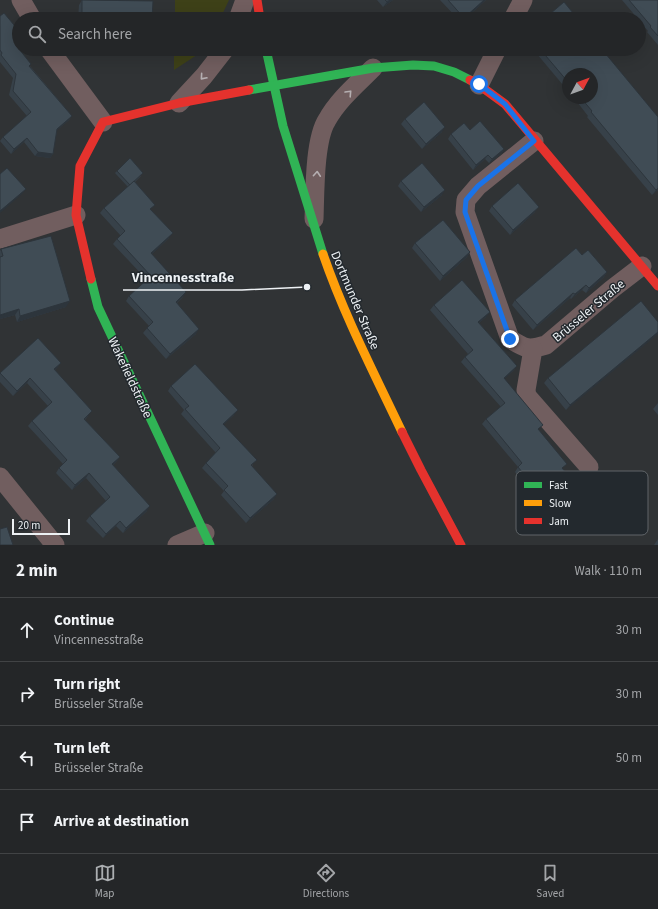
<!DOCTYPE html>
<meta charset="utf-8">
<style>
body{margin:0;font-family:"Source Sans 3",sans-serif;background:#2c2e30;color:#f1f3f6}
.compass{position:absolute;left:562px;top:68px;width:36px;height:36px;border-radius:50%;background:#242628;box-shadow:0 4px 16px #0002;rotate:49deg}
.scale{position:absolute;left:12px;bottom:10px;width:58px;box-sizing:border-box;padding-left:4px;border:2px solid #edf1f4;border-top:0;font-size:11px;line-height:14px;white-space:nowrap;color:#edf1f4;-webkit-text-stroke:3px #23292e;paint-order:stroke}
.stop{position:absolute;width:12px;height:12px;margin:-9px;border:3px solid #1a73e8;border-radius:50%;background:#fff}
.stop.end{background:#1a73e8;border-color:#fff;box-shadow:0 1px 4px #0008}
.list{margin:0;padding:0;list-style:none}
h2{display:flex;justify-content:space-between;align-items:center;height:52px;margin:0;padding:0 16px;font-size:17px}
h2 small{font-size:13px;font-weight:400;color:#a3a5a8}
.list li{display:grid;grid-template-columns:26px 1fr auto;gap:12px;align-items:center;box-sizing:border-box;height:64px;padding:0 16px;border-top:1px solid #414345}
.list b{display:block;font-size:15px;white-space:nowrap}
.list p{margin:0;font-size:13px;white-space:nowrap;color:#a3a5a8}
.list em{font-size:13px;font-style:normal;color:#a3a5a8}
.icon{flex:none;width:22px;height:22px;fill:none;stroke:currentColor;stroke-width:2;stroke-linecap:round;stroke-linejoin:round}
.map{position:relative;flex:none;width:658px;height:545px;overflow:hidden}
.search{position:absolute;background:#242628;box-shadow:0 4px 16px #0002;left:12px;right:12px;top:12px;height:44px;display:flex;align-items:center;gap:10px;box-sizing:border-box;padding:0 14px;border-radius:22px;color:#a3a5a8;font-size:15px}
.sheet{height:308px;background:#242628}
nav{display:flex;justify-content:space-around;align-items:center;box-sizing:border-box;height:56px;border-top:1px solid #414345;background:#242628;font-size:11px;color:#a3a5a8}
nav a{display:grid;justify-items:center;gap:2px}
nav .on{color:#abaeb1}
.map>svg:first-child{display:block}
.green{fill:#3e4118}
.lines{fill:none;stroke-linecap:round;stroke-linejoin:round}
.street{stroke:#715e5f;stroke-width:19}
.fast{stroke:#30b455;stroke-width:9}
.slow{stroke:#ff9f0a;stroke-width:9}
.jam{stroke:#e5322d;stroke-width:9}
.wall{fill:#374149}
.shaded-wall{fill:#2d353c}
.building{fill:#404c55;stroke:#2d353c}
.oneway{stroke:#b5afb1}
.route{stroke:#1a73e8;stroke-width:5}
.labels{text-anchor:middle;stroke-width:3;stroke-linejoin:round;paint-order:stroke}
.street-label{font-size:13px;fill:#edf1f4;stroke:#23292e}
.key{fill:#23292e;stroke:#606569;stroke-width:1}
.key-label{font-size:11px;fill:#edf1f4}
.leader{fill:none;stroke:#edf1f4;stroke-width:1.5}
.callout-dot{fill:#edf1f4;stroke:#23292e;stroke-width:1.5}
.callout-label{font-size:14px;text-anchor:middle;font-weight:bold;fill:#edf1f4;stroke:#23292e;stroke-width:3;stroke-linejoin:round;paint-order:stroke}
</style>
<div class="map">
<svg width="658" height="545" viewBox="0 0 658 545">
<rect width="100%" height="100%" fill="#303335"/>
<!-- green -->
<g class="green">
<polygon points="175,0 229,0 220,19 175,19"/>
<polygon points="174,49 204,49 203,51 174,70"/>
</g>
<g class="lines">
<!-- street -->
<g class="street">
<polyline points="21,0 32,19"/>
<polyline points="238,19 245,0"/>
<polyline points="513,19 523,0"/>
<polyline points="49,49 103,122"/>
<polyline points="479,85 497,49"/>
<polyline points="179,103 204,76 225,49"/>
<path d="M534 141 478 186 466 200 465 212 510 339C526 349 528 350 546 345L612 289 642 266"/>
<path d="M314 219C315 195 314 140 327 120 338 100 357 84 373 68"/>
<polyline points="0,239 76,215"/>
<polyline points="533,349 526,390 527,396 589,467"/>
<polyline points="0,477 55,545"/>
<polyline points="177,545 205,533"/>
</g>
<!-- fast -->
<g class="fast">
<polyline points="266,49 283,126 323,254"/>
<polyline points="249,90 373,68 413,65 434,66 454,72 470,80"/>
<polyline points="91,279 98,307 210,545"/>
</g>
<!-- slow -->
<path class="slow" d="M323 254C344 315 374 373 402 432"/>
<!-- jam -->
<g class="jam">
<polyline points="257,0 260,19"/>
<polyline points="470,80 479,85 505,104 658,286"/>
<polyline points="91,279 76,215 80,166 103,122 179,103 249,90"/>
<polyline points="402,432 421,470 461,545"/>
</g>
</g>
<!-- wall -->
<g class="wall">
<polygon points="82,0 152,19 78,19 79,5"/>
<polygon points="377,0 393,0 383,7"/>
<polygon points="440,0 486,0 465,19 458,19"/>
<polygon points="622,0 658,0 658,45 647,32 648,31 639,21 639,19 638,19"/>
<polygon points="0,16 19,31 19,42 15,45 30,66 72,116 69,120 56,131 53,154 50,158 35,156 24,142 11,154 0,141 3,137 27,116 9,95 13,78 0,62"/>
<polygon points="541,49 605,54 658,117 658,190 652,195 587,117 588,116 574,98 592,98 568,74 568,91 537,54"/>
<polygon points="405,119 442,132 422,149 401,124"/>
<polygon points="470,130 504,149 501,154 489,163 485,159 473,170 448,139 451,134"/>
<polygon points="117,171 141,176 135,182 151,210 169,238 152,254 183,297 177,303 196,334 166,359 143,333 149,326 126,301 129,296 147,280 113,244 117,239 121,236 100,213 104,208 128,187 115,173"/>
<polygon points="401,181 442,195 421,212 398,186"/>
<polygon points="492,206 535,212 510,235 489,211"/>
<polygon points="415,243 470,252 467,257 440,281 412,248"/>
<polygon points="1,249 66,307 17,322 15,315 0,319 0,251"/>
<polygon points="582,255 607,272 604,277 586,293 582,290 571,299 570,298 533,330 512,305 515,300"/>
<polygon points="434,305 486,317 479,323 517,366 513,371 504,379 539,430 563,469 592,503 588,508 561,531 542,509 543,508 515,472 518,467 482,424 486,419 501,407 461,362 465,357 468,354 430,310"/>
<polygon points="658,322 566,410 544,383 548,378"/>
<polygon points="38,338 61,363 55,370 88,416 85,420 120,457 116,462 113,465 147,511 123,533 116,526 103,538 86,521 90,516 106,501 86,478 72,490 56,473 59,468 63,464 28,426 32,421 48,406 27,383 13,396 0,382 0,374"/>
<polygon points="171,386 234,415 223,425 253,465 252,466 274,499 246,523 221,495 224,491 202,468 206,463 216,453 181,414 184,410 168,391"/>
<polygon points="658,403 658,415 653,409"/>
<polygon points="658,539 658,545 654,545"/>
</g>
<!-- shaded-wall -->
<g class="shaded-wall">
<polygon points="390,0 393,0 383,7 387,2"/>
<polygon points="484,0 486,0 465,19 463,19"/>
<polygon points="19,40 19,42 12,48 15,44"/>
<polygon points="72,116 69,120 54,133 57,129"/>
<polygon points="445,127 442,132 422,149 426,144"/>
<polygon points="27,138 24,142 11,154 14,149"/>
<polygon points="504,149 501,154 489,163 492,159"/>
<polygon points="38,152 53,154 50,158 35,156"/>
<polygon points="488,155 485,159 473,170 476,165"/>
<polygon points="658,188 658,190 652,195 656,190"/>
<polygon points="26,189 22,194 0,213 0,211"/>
<polygon points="445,190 442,195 421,212 424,207"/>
<polygon points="539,207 535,212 510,235 513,230"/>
<polygon points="173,233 169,238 148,258 151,253"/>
<polygon points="470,252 467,257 440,281 443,276"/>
<polygon points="607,272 604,277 586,293 589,288"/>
<polygon points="586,285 582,290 571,299 575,294"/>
<polygon points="186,292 183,297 172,307 176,302"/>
<polygon points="573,293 570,298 533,330 537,325"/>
<polygon points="70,301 66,307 17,322 20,316"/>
<polygon points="19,309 15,315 0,319 0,315"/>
<polygon points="490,312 486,317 474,327 478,322"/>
<polygon points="199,329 196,334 166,359 170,354"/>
<polygon points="658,332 658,334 566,410 570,405"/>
<polygon points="61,363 57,368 50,374 54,369"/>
<polygon points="517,366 513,371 500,383 504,378"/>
<polygon points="30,378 27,383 13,396 17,391"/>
<polygon points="238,410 234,415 219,429 223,424"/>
<polygon points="92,411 88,416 80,424 84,419"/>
<polygon points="120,457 116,462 109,469 112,464"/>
<polygon points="89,473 86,478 72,490 75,485"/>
<polygon points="277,494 274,499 246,523 250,518"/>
<polygon points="592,503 588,508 561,531 564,526"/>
<polygon points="150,506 147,511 123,533 126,528"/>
<polygon points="120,521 116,526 103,538 106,534"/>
</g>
<!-- building -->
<g class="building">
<polygon points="82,0 153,1 152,19 82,19"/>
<polygon points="385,0 390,0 387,2"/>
<polygon points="448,0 484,0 464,18"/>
<polygon points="629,0 658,0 658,36 650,27 651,26"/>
<polygon points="564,2 578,19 544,19"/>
<polygon points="4,13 19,31 19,40 15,44 31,64 29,66 72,116 57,129 53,154 38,152 27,138 14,149 3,137 31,112 13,91 16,74 1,55 2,53 0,50 0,16"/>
<polygon points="540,49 603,49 606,52 605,53 658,117 658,188 656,190 591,112 592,111 581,98 592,98 592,74 568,74 568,82"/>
<polygon points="424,102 445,127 426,144 405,119"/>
<polygon points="480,121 504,149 492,159 488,155 476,165 451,134 464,123 470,130"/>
<polygon points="130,158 143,173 130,185 117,171"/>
<polygon points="422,163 445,190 424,207 401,181"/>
<polygon points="7,168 26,189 0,211 0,174"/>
<polygon points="134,181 155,205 150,209 173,233 151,253 186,292 176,302 199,329 170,354 147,328 153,322 129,296 151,276 117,239 125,231 104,208"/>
<polygon points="518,183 539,207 513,230 492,206"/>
<polygon points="443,220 470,252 443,276 415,243"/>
<polygon points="51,236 70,301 20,316 19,309 0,315 0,257 3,256 1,249"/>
<polygon points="576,248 582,255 588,250 607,272 589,288 586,285 575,294 573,293 537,325 515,300"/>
<polygon points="462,280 490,312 478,322 517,366 504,378 543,425 538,429 567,464 562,468 592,503 564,526 546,504 547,503 518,467 522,463 486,419 505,403 465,357 473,350 434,305"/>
<polygon points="641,301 658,322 658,332 570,405 548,378"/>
<polygon points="38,338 61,363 54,369 92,411 84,419 120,457 112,464 150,506 126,528 120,521 106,534 90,516 110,497 89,473 75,485 59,468 67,460 32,421 52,402 30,378 17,391 0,373"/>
<polygon points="195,364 238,410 223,424 257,460 251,465 277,494 250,518 224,490 228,486 206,463 220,448 185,409 189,406 171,386"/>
<polygon points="7,527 13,545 0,545 0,529"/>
</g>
<!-- one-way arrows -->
<defs><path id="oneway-chevron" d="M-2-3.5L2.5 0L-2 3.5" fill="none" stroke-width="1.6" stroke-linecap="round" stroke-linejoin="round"/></defs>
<g class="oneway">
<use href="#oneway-chevron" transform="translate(203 77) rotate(131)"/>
<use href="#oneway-chevron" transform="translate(349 93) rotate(-47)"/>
<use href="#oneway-chevron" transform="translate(317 174) rotate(-86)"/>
</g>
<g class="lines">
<!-- route -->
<polyline class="route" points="479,84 505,104 534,141 478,186 466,200 465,212 510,339"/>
</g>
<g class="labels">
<!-- street labels -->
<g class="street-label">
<text transform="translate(356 300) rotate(67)" y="5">Dortmunder Straße</text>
<text transform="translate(588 310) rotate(-40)" y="5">Brüsseler Straße</text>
<text transform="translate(131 377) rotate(65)" y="5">Wakefieldstraße</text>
</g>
</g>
<!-- legend -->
<rect x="516" y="471" width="132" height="64" rx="6" class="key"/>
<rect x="524" y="482" width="18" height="6" fill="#30b455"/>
<rect x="524" y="500" width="18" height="6" fill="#ff9f0a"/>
<rect x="524" y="518" width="18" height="6" fill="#e5322d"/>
<g class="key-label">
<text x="549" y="489">Fast</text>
<text x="549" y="507">Slow</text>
<text x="549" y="525">Jam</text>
</g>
<!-- callouts -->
<path class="leader" d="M307 287L242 290H123"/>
<circle class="callout-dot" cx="307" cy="287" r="4"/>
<g class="callout-label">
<text x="183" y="282">Vincennesstraße</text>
</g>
</svg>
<svg class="compass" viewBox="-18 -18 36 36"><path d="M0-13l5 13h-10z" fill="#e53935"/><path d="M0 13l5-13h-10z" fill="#a3a5a8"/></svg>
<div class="scale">20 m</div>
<div class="stop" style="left:479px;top:84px"></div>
<div class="stop end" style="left:510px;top:339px"></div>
<div class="search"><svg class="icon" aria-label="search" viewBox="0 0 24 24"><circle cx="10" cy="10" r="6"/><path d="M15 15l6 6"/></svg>Search here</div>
</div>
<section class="sheet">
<h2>2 min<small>Walk · 110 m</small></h2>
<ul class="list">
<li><svg class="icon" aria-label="ahead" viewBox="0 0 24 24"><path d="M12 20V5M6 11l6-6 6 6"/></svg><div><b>Continue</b><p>Vincennesstraße</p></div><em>30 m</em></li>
<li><svg class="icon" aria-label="right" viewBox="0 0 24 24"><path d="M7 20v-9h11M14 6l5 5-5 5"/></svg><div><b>Turn right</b><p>Brüsseler Straße</p></div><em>30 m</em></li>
<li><svg class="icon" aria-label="left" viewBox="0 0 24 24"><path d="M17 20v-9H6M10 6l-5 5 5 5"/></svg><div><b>Turn left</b><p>Brüsseler Straße</p></div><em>50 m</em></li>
<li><svg class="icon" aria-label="arrive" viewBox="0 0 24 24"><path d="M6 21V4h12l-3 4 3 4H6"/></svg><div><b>Arrive at destination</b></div></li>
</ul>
</section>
<nav>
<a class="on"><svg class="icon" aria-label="map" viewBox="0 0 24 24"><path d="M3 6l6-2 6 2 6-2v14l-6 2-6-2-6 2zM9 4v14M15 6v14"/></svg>Map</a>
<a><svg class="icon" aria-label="directions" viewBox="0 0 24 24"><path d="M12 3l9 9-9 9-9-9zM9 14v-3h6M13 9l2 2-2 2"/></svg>Directions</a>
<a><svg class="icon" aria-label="saved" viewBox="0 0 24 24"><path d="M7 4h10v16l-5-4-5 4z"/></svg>Saved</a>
</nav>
